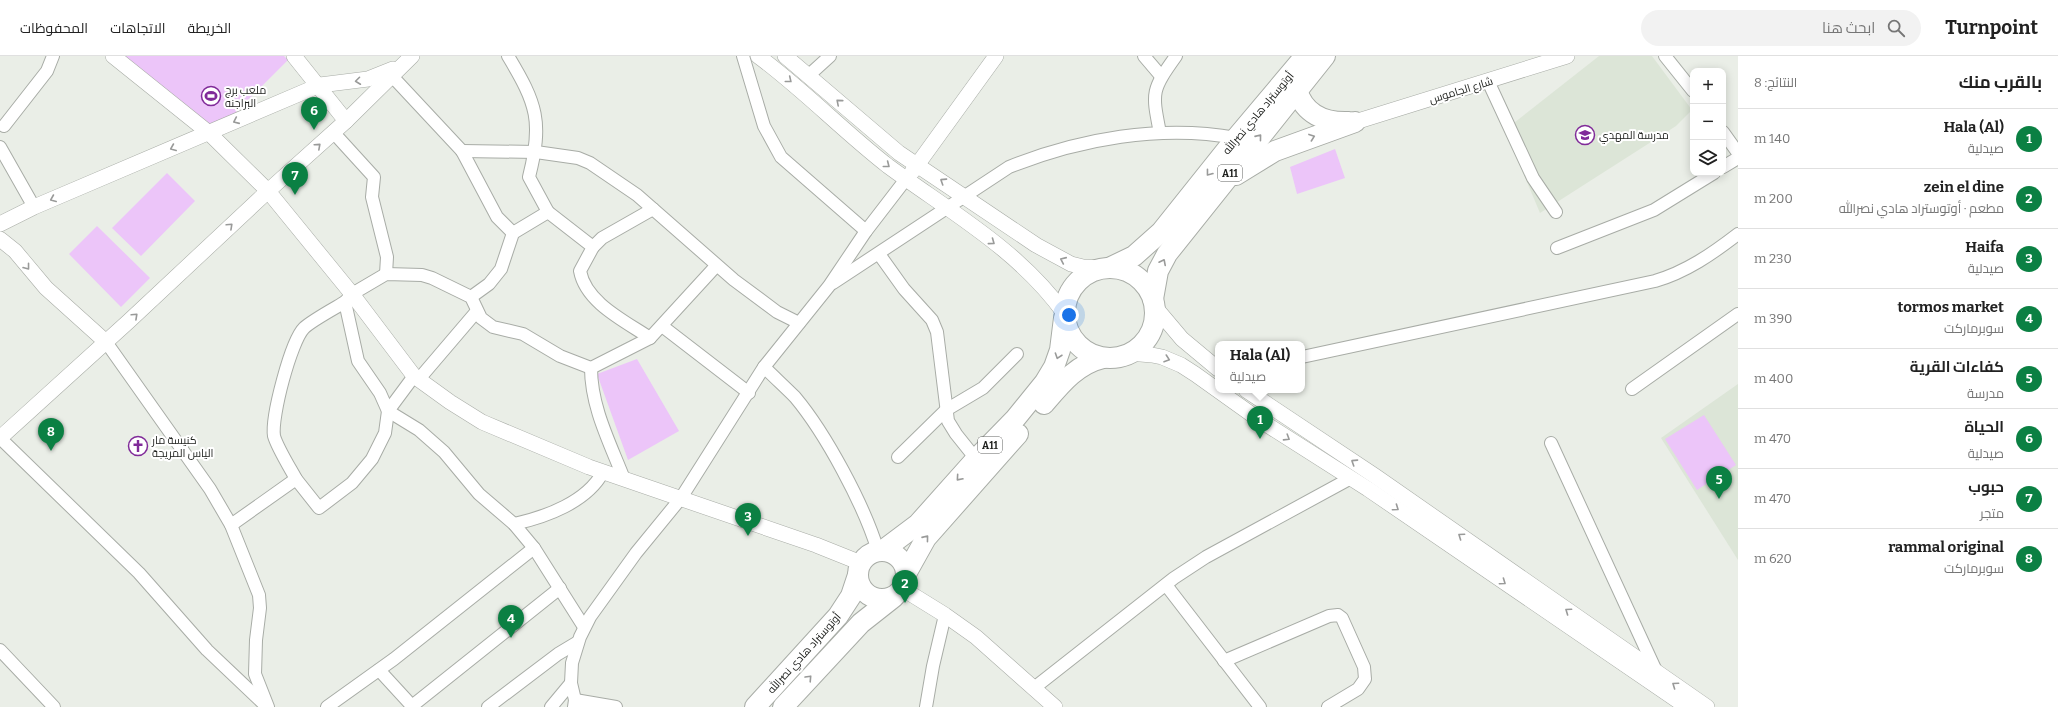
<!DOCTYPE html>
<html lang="ar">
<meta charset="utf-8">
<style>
body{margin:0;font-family:Bitter,Cairo,serif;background:#f2f2f2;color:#222;direction:rtl}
.controls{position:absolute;right:12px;top:12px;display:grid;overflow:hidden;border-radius:8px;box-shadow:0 2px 10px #0003}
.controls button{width:36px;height:36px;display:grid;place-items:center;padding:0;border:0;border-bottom:1px solid #e0e0e0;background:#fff;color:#222;font:20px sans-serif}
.you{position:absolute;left:1069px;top:259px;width:14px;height:14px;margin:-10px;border:3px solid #fff;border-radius:50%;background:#1a73e8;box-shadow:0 0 0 6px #1a73e833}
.badge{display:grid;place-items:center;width:26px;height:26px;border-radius:50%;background:#0b8043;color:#fff;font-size:13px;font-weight:700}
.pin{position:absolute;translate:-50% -33px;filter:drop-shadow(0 1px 2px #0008)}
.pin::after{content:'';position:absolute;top:21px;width:14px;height:12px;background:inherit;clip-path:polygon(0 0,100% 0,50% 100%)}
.popup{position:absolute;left:1215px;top:285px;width:90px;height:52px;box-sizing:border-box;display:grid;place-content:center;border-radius:8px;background:#fff;filter:drop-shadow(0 1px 3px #0005);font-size:13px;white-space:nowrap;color:#767676}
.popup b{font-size:15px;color:#222}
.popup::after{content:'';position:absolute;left:50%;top:100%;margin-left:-8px;border:8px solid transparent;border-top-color:#fff}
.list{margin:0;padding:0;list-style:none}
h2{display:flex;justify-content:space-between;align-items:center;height:52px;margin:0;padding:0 16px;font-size:17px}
h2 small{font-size:13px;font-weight:400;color:#767676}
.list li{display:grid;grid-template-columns:26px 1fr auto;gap:12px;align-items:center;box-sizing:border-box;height:60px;padding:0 16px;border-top:1px solid #e0e0e0}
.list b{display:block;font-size:15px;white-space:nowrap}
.list p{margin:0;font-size:13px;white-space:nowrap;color:#767676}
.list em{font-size:13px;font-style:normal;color:#767676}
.icon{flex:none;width:22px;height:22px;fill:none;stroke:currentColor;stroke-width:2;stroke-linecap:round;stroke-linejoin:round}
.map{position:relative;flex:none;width:1738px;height:651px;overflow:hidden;direction:ltr}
header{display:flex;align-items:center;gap:24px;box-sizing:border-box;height:56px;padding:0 20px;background:#fff;border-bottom:1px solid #e0e0e0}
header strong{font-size:19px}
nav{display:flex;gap:22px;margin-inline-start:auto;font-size:14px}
.search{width:280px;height:36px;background:#f2f2f2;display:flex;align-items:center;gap:10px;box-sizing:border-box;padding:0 14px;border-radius:22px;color:#767676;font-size:15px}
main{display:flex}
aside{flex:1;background:#fff}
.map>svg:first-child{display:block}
.built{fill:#dce5d7}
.green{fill:#ecc5f9}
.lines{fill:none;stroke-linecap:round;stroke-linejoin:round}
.minor-casing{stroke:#a8aca6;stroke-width:14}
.tertiary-casing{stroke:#a8aca6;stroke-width:16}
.trunk-casing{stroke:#a8aca6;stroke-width:22}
.minor{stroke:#fff;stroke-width:12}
.tertiary{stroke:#fff;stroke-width:15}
.trunk{stroke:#fff;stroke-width:20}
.oneway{stroke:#999a99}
.labels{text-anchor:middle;stroke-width:4;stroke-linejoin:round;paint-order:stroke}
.shield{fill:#fff;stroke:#616260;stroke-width:1}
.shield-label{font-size:10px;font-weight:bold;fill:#1d1f1c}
.poi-label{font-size:11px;fill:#1d1f1c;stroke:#fff;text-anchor:start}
.street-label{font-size:11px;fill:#1d1f1c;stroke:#fff}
</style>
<header>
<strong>Turnpoint</strong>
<div class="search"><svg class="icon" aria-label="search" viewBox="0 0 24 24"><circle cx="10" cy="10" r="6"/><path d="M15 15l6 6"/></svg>ابحث هنا</div>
<nav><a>الخريطة</a><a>الاتجاهات</a><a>المحفوظات</a></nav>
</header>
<main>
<aside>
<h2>بالقرب منك<small>النتائج: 8</small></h2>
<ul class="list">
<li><span class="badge">1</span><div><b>Hala (Al)</b><p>صيدلية</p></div><em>140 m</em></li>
<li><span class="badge">2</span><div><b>zein el dine</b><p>مطعم · أوتوستراد هادي نصرالله</p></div><em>200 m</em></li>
<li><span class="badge">3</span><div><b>Haifa</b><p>صيدلية</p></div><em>230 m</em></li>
<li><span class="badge">4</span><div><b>tormos market</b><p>سوبرماركت</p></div><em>390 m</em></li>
<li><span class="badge">5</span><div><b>كفاءات القرية</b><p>مدرسة</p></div><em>400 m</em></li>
<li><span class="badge">6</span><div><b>الحياة</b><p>صيدلية</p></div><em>470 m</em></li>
<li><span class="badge">7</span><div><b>حبوب</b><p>متجر</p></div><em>470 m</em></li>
<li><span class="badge">8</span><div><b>rammal original</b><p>سوبرماركت</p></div><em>620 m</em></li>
</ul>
</aside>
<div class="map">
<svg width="1738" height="651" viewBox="0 0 1738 651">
<rect width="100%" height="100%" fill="#eaeee7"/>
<!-- built -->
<g class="built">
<polygon points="1599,0 1652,0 1692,54 1676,70 1540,157 1505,74"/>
<polygon points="1738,328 1738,504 1661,382"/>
</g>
<!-- green -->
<g class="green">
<polygon points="117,0 284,0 288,4 217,75"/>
<polygon points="1335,93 1345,122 1297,138 1290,111"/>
<polygon points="167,117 195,145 141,200 112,172"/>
<polygon points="97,170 150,222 121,251 69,198"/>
<polygon points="637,303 679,375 628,404 597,318"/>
<polygon points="1704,359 1736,409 1697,434 1665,383"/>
</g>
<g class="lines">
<defs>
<g id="minor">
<path d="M508 0C537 48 543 66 529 121L548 156"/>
<polyline points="743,0 764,70 781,101 866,175"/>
<polyline points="1144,0 1161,20"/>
<polyline points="1665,0 1693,35"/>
<polyline points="391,19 462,95 497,161 513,177"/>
<polyline points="808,20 830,0"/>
<polyline points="1488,25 1533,122 1556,156"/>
<polyline points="4,70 47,15 53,0"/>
<polyline points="333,76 374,121 372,141 387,201 386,218"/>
<polyline points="1723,76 1738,97"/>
<path d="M1160 77C1152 36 1151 35 1176 0"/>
<polyline points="0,91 34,151"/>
<polyline points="462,95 536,96 578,102 590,107 637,139 734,224 777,256 799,267"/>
<polyline points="1723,111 1738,102"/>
<polyline points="593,191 602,182 653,153"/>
<polyline points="1557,192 1654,154 1714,117"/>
<polyline points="879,198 904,233 932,264 937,276 948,365 956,378 976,403"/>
<path d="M833 227 1009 111C1079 83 1161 68 1236 82"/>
<path d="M471 241 489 228 501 213 513 177 548 156 593 191 580 215C586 247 625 265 650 282"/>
<polyline points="662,270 749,337"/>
<polyline points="106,286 210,433 231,469 259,539 260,552 256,584 255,618 268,651"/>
<path d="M1302 301 1655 225C1686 216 1712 198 1738 178"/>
<path d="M764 311C774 321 785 331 795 341 826 378 864 449 878 495"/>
<path d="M591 312C591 351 610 387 624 423"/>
<polyline points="419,323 477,255"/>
<polyline points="1632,333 1738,258"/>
<polyline points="0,382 139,517 207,594 265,649"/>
<polyline points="1551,387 1657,617"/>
<polyline points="898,401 946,354 983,332 1017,298"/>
<path d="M296 423C290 412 277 391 274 380 271 361 291 285 304 272 311 265 335 252 345 246"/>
<path d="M514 468C546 461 587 446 603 416"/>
<polyline points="231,469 296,423 319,452 352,427 372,403 385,377 388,355 414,320"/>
<polyline points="1166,529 1260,651"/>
<polyline points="584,571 534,492 514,468 479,438 444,396 419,374 388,355 380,337 358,305 345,246 352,238 386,218 422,219 432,222 471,241 481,262 493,271 523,278 560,300 591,312 650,282 716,210"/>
<polyline points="0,594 54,651"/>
<polyline points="1224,605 1329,560 1338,559 1342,562 1364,611 1365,623 1358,633 1328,651"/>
<polyline points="379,614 413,651"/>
<polyline points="1034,632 1174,522 1206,501 1351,422"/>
<polyline points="575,644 616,651"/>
<polyline points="412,650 560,532"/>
<polyline points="327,651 394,603 534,492"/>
<polyline points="488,651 558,598 578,586"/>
<polyline points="551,651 571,627"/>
<polyline points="574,651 575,644 571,627 572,607 580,581 590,561 636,497 681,442 764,311 829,230 866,175 906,123"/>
<polyline points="926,651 933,610 945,559"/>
</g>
<g id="tertiary">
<polyline points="113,0 209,77 268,135 352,238 414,320 450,346 482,366 589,411 816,489 861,507"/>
<polyline points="294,0 346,65"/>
<path d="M758 0C804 34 843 75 888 110 949 155 1019 194 1064 257"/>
<polyline points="785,0 899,97 1036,189 1071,208 1083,211 1100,212"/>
<polyline points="1355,66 1567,0"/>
<polyline points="912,116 996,0"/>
<polyline points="0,168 34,151 320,29 368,23 393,13"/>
<polyline points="0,183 15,195 46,232 106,286"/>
<polyline points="1155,251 1182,283 1218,313"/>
<polyline points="1129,297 1152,299 1162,301 1181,309 1195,318 1258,363 1368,433 1687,651"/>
<polyline points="1246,334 1375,420 1707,651"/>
<polyline points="0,382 129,265 268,135 346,65 412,0"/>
<polyline points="903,533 945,559 976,581 1055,651"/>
</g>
<g id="trunk">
<path d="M1297 34C1304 58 1325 67 1349 66"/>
<polyline points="1236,119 1275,95 1355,66"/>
<circle cx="1110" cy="257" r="45"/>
<polyline points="1109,212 1134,200 1161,176 1236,82 1305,0"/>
<polyline points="1153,243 1158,215 1167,198 1325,0"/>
<path d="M1044 348C1061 328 1077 308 1103 302"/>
<circle cx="882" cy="519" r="24"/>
<polyline points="882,495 918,468 976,403 1015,363 1045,326 1054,311 1060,294 1064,262"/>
<polyline points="907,516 926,482 1018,378"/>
<polyline points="755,651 838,560 851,540 858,519"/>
<polyline points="783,651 861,567 894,541"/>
</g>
</defs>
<!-- minor casing -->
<use href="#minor" class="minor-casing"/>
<!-- tertiary casing -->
<use href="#tertiary" class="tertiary-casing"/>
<!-- trunk casing -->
<use href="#trunk" class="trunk-casing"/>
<!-- minor -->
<use href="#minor" class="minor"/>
<!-- tertiary -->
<use href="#tertiary" class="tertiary"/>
<!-- trunk -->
<use href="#trunk" class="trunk"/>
</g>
<!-- one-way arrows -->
<defs><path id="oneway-chevron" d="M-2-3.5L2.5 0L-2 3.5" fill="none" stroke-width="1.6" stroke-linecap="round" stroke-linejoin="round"/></defs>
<g class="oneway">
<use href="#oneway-chevron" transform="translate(789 24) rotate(39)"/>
<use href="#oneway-chevron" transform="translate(358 25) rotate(173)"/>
<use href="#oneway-chevron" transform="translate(839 46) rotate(-139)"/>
<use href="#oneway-chevron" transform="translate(236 65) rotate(156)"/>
<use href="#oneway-chevron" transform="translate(1259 81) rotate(-51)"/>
<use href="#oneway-chevron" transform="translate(1312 81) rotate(-20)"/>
<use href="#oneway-chevron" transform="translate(318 90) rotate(-42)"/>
<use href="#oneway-chevron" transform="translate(173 92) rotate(157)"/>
<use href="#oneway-chevron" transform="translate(887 109) rotate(38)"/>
<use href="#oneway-chevron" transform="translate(1209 117) rotate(128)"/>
<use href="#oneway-chevron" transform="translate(943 125) rotate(-147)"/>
<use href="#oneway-chevron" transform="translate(53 143) rotate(157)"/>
<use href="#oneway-chevron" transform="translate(230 170) rotate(-43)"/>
<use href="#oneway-chevron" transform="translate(992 186) rotate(36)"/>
<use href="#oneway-chevron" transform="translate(1063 204) rotate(-156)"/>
<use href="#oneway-chevron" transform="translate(1163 206) rotate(-63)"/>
<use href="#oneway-chevron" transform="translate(27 211) rotate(52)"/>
<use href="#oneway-chevron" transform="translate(135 260) rotate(-43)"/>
<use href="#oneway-chevron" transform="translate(1058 300) rotate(109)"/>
<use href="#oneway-chevron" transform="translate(1167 303) rotate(19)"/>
<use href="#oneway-chevron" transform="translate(1287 382) rotate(32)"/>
<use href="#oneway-chevron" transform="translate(1354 406) rotate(-147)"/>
<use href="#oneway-chevron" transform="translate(959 422) rotate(131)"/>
<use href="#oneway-chevron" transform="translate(1396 452) rotate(35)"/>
<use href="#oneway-chevron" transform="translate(1461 480) rotate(-145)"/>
<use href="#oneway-chevron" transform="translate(926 482) rotate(-51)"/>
<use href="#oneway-chevron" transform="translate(1503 526) rotate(35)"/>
<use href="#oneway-chevron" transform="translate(1568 555) rotate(-145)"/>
<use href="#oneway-chevron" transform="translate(809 622) rotate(-47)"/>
<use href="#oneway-chevron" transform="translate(1675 629) rotate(-145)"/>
</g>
<!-- icons -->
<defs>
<symbol id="stadium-ring" viewBox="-11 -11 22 22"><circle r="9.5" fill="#fff" stroke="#802b99" stroke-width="1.5"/><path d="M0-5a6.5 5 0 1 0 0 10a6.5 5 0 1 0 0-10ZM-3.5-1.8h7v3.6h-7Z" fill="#802b99"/></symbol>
<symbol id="school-ring" viewBox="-11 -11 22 22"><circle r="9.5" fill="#fff" stroke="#802b99" stroke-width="1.5"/><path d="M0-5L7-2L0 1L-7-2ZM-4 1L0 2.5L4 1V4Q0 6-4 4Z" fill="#802b99"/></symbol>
<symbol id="church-ring" viewBox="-11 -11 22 22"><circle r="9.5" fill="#fff" stroke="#802b99" stroke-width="1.5"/><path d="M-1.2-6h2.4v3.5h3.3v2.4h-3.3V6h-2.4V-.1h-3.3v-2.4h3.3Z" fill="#802b99"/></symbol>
</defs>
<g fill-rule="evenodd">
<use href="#stadium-ring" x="200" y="29" width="22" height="22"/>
<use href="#school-ring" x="1574" y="68" width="22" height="22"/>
<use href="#church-ring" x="127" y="379" width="22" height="22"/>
</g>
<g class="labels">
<!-- shield labels -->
<g class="shield">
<rect x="1218" y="109" width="24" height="16" rx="3"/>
<rect x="978" y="381" width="24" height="16" rx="3"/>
</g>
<g class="shield-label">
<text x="1230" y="121">A11</text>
<text x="990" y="393">A11</text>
</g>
<!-- poi labels -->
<g class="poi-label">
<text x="225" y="38">ملعب برج<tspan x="225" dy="13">البراجنه</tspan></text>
<text x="1599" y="83">مدرسة المهدي</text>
<text x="152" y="388">كنيسة مار<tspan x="152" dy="13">الياس المريجة</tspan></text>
</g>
<!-- street labels -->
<g class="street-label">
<text transform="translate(1461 34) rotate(-17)" y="4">شارع الجاموس</text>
<text transform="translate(1258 57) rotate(-50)" y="4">أوتوستراد هادي نصرالله</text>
<text transform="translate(804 597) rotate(-48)" y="4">أوتوستراد هادي نصرالله</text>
</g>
</g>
</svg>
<div class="controls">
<button>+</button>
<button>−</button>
<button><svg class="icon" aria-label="layers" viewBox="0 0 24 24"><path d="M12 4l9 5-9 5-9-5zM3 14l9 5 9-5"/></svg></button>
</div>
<div class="you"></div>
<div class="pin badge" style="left:1260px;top:383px">1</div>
<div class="popup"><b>Hala (Al)</b>صيدلية</div>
<div class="pin badge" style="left:905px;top:547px">2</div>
<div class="pin badge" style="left:748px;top:480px">3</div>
<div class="pin badge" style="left:511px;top:582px">4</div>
<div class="pin badge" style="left:1719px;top:443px">5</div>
<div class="pin badge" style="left:314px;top:74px">6</div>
<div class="pin badge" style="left:295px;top:139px">7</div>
<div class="pin badge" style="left:51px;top:395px">8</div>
</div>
</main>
